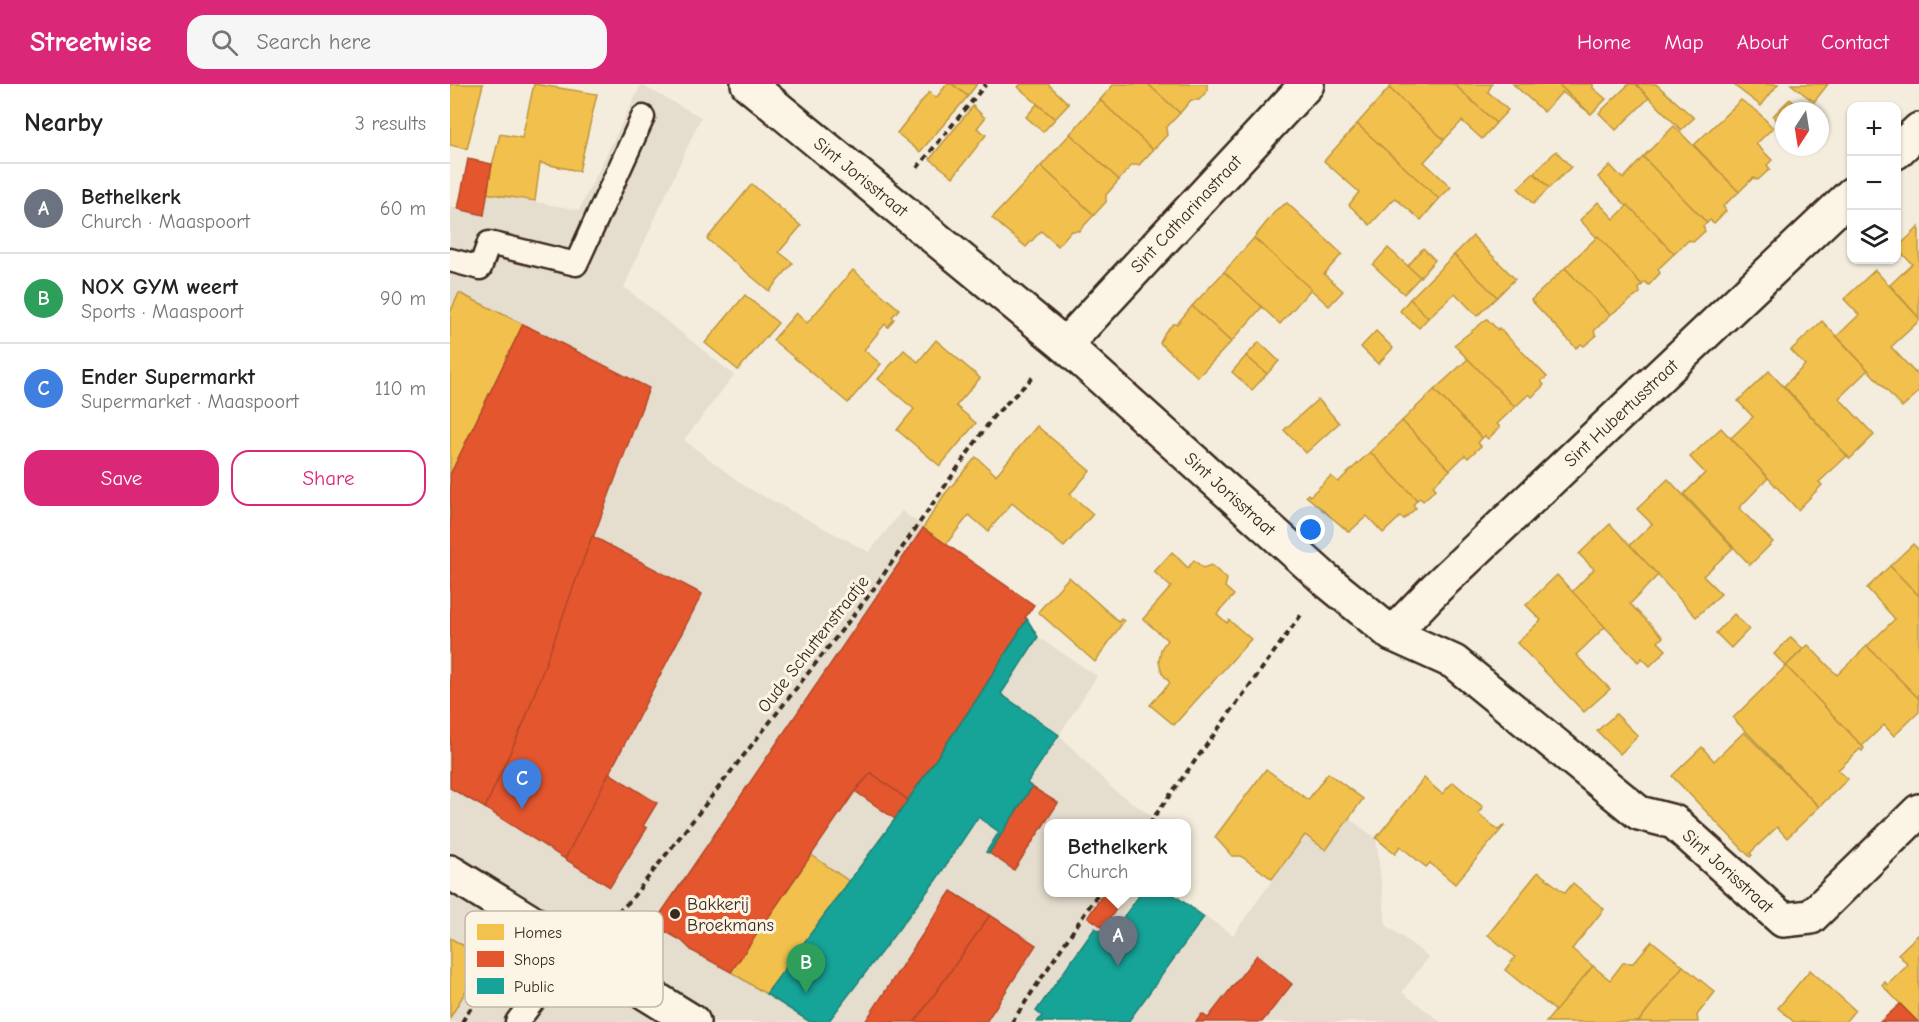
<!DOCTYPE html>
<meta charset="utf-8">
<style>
body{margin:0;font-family:"Comic Neue",sans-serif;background:#f6f6f6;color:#222}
.controls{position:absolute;right:18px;top:18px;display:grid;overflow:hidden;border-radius:12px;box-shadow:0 2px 4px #0004}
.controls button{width:54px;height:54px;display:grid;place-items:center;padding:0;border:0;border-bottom:2px solid #e0e0e0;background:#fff;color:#222;font:30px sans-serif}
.compass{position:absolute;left:1325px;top:18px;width:54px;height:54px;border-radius:50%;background:#fff;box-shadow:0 2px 4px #0004;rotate:192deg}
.you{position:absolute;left:861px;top:446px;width:21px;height:21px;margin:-15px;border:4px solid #fff;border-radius:50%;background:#1a73e8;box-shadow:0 0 0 9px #1a73e833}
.badge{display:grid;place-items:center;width:39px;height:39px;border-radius:50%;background:#db2777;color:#fff;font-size:20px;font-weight:700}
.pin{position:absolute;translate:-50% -50px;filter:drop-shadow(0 2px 3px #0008)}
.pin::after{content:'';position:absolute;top:32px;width:21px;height:18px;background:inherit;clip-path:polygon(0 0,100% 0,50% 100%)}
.popup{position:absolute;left:594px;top:735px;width:147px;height:78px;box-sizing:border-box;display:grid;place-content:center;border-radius:12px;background:#fff;filter:drop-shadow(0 2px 4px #0005);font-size:20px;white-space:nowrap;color:#767676}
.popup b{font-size:22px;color:#222}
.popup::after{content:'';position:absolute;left:50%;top:100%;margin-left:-12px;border:12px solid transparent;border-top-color:#fff}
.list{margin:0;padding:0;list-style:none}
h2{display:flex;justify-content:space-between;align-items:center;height:78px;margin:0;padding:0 24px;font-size:26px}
h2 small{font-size:20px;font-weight:400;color:#767676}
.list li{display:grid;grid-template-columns:39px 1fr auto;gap:18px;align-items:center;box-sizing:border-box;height:90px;padding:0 24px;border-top:2px solid #e0e0e0}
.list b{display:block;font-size:22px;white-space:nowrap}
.list p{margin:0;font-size:20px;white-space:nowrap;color:#767676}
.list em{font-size:20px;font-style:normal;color:#767676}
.actions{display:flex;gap:12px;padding:18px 24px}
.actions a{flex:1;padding:14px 0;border:2px solid #db2777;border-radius:18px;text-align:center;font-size:21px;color:#db2777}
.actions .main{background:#db2777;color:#fff}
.icon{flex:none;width:33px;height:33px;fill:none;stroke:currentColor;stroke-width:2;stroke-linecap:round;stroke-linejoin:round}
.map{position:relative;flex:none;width:1469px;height:938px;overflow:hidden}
header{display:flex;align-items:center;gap:36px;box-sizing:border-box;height:84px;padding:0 30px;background:#db2777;color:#fff}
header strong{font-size:28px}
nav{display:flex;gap:33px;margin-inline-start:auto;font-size:21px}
.search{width:420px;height:54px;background:#f6f6f6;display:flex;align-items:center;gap:15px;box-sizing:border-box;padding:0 21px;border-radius:18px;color:#767676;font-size:22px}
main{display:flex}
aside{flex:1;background:#fff}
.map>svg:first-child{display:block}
.built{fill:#e5ddce}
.homes{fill:#f2c14e;stroke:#bb9440;stroke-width:1.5}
.shops{fill:#e4572e;stroke:#b14a29;stroke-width:1.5}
.public{fill:#17a398;stroke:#227f73;stroke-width:1.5}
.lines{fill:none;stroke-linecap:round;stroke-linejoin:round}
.service-casing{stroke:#3b2a1e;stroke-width:27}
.minor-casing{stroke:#3b2a1e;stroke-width:38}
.tertiary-casing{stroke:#3b2a1e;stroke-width:38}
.path{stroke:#3b2a1e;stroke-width:4;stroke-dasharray:6 4.5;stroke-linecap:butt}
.service{stroke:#fcf5e5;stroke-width:22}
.minor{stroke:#fcf5e5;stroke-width:33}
.tertiary{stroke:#fcf5e5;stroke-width:33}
.poi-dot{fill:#3b2a1e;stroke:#fcf5e5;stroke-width:2}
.labels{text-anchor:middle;stroke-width:6;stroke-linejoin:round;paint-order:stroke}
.street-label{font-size:18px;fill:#3b2a1e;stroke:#fcf5e5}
.poi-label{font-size:18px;fill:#3b2a1e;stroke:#fcf5e5;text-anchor:start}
.key{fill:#fcf5e5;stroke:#c2b8a9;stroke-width:1.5}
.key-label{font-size:16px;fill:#3b2a1e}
</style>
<header>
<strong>Streetwise</strong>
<div class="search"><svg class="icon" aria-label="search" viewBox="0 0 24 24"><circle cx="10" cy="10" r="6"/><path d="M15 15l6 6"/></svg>Search here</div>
<nav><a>Home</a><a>Map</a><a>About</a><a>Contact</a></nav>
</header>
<main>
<aside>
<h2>Nearby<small>3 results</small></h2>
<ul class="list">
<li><span class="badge" style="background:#6b7280">A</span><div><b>Bethelkerk</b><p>Church · Maaspoort</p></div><em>60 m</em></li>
<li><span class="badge" style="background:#2e9e5b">B</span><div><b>NOX GYM weert</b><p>Sports · Maaspoort</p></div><em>90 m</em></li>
<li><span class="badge" style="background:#3f7fe0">C</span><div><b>Ender Supermarkt</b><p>Supermarket · Maaspoort</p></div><em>110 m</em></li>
</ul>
<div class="actions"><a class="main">Save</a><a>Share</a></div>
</aside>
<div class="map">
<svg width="1469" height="938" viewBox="0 0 1469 938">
<rect width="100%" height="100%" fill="#f4eddd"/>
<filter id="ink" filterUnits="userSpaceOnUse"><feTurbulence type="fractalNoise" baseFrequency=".0167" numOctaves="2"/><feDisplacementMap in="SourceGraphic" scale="12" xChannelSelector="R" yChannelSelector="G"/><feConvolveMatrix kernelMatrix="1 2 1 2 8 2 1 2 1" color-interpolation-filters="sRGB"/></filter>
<g filter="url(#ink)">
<!-- built -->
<polygon class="built" points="191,1 251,33 174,203 284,291 234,356 296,403 419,468 452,427 583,521 575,534 588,553 647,592 609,651 664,706 702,732 697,739 599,740 599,808 722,809 783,851 855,751 876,766 898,734 926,754 936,841 979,873 952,908 991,938 0,938 0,122 34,131 38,109 129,126"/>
<!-- homes -->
<g class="homes">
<polygon points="0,0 33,0 17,65 0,61"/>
<polygon points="84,0 147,10 129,87 90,79 85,117 35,109 50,50 72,54"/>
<polygon points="497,0 502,0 518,12 470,68 447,49 479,8 486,14"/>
<polygon points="502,0 527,0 518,12"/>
<polygon points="571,0 598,0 619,20 605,35 568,3"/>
<polygon points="664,0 698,0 730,29 716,44 717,51 703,66 650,16"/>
<polygon points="698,0 757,0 757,7 749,16 741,16 730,29"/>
<polygon points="943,0 1004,0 1046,39 1032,55 1012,37 994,56 939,4"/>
<polygon points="1004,0 1042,0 1038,8 1058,26 1046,39"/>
<polygon points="1063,0 1108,0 1141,30 1112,8 1094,28"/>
<polygon points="1108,0 1143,0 1143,4 1156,15 1141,30"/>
<polygon points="1179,0 1186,0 1199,14 1166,46 1149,29"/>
<polygon points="1186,0 1206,0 1244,34 1231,46"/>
<polygon points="1286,0 1328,0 1311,22 1285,2"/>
<polygon points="1341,0 1378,0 1364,18"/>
<polygon points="939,4 994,56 974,78 1001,103 989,115 907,40"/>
<polygon points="1340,15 1352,27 1334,27 1334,44 1323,32"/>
<polygon points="650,16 703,66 689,81 682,81 669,96 620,50"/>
<polygon points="1291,16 1307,27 1323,44 1306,60 1322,76 1317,81 1320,85 1308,96 1303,94 1289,108 1244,61"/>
<polygon points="587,20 605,35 593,48 576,33"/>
<polygon points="523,22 535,34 527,44 536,51 503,93 480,75"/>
<polygon points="907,40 989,115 971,136 945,114 920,141 899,121 909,108 874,77"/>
<polygon points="1224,42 1289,108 1273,122 1276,127 1264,139 1260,136 1257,139 1193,73"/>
<polygon points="620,50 669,96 656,111 656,118 644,131 591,82"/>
<polygon points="1106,67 1121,83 1099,104 1084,89"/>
<polygon points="1193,73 1257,139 1253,142 1255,147 1243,158 1239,156 1224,170 1148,93 1160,81 1173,95"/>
<polygon points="591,82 644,131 629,147 621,147 608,162 591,147 576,163 542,134"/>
<polygon points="1084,89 1099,104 1083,120 1068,104"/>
<polygon points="302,100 351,142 329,168 343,179 319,207 257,155"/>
<polygon points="1148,118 1164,135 1178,121 1224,170 1208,185 1210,189 1199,201 1195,198 1192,201 1130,136"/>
<polygon points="837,119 892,170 874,190 893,207 879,222 804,154 827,125"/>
<polygon points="1469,143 1469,234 1440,201 1462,180 1447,164"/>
<polygon points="1023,152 1065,195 1047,213 1004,171"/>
<polygon points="1148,152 1192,201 1189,204 1190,209 1160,231 1115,184"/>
<polygon points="804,154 861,205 830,240 774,188"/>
<polygon points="938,164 970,193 954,210 923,181"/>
<polygon points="973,164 985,176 970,193 958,182"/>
<polygon points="1004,171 1047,213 1027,232 1005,209 978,234 960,215"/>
<polygon points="1115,184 1160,231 1144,247 1146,252 1134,262 1131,260 1126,264 1081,216"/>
<polygon points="403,186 449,225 442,233 444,235 438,243 435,240 414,266 431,280 398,319 323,256 346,229 357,239"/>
<polygon points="1425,186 1469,234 1469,237 1441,263 1469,293 1469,308 1452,323 1387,252 1409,231 1394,215"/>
<polygon points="774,188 812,223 781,258 742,222"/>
<polygon points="9,209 73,240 0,391 0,229"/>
<polygon points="295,211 328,239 288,286 255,259"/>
<polygon points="960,215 978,234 969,244 950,227"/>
<polygon points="742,222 781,258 748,293 710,259 715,248 723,240 727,240"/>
<polygon points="1037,235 1048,246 1049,244 1097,293 1091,297 1094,301 1082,313 1079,310 1065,323 1004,261"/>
<polygon points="1372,237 1418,286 1389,314 1424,351 1400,375 1334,302 1355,281 1341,266"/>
<polygon points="926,247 943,264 928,280 911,263"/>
<polygon points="486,256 530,294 506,322 526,339 490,382 447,346 464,325 428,295 454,266 468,278"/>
<polygon points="809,258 829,277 817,290 796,272"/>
<polygon points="796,272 817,290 802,306 782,288"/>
<polygon points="1018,275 1065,323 1047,340 1050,343 1038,355 1035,352 1032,354 984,306"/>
<polygon points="1319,287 1397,372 1369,398 1372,401 1348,426 1281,354 1303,333 1288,317"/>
<polygon points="984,306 1032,354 1028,359 1031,362 1018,374 1015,371 1000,386 952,337"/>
<polygon points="868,315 889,339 856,369 834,346"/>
<polygon points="952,337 1000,386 983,402 986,405 973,417 970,414 967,416 920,368"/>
<polygon points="587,342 640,387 620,410 643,430 614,463 562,419 538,447 519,431 496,460 473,444 494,411 526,373 546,391"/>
<polygon points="1271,344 1318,394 1289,424 1323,458 1300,481 1234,410 1255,389 1240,373"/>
<polygon points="920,368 967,416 963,421 966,424 954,435 950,433 933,449 917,432 899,448 856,412 858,410 860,412 881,392 888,398"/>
<polygon points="1218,395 1283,464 1253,492 1271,510 1246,533 1180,461 1202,440 1187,425"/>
<polygon points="1160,440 1208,491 1180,520 1213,553 1208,558 1216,566 1200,582 1192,574 1188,578 1122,508 1144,485 1129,470"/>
<polygon points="1463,460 1469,466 1469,512 1440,482"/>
<polygon points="722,468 738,484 744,476 753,484 761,481 777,495 775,503 784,511 767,530 777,539 779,536 801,555 724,641 700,621 720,599 712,589 709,577 711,565 717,556 693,535 721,503 704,488"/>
<polygon points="1440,482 1469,512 1469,615 1417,562 1445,535 1417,504"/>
<polygon points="1107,491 1155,543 1126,571 1160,605 1134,628 1067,559 1091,536 1076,521"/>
<polygon points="619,493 669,538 671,535 674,537 645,578 588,528"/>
<polygon points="1284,530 1299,545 1281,564 1266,549"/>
<polygon points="1341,553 1353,565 1336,582 1324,570"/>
<polygon points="1358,561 1387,591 1417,562 1469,615 1469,628 1444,652 1434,641 1412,662 1414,664 1336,582"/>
<polygon points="1336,582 1414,664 1412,667 1410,665 1388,686 1398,695 1369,723 1283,634"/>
<polygon points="1166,630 1188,652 1170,670 1147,647"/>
<polygon points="1294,648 1369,723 1337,754 1327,743 1300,769 1302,771 1300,773 1222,692 1252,663 1264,677"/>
<polygon points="816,685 858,716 878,689 913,715 876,766 855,751 822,795 791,772 782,772 765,753"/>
<polygon points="974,694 992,710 1003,698 1033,723 1028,729 1048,746 1055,741 1005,800 980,779 976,783 950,762 945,770 926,754"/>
<polygon points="360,770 400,798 383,817 377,830 316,910 281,888"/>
<polygon points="1088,788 1115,809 1123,799 1154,825 1122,865 1143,882 1106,927 1055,886 1065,873 1038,851"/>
<polygon points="1469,850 1469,938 1468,938 1432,901 1435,898 1437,901 1458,881 1448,870"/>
<polygon points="0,854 35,874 0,934"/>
<polygon points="1202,857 1233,882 1188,938 1096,938 1143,882 1160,896 1173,879 1183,879"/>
<polygon points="1233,882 1265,908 1247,931 1248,938 1188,938"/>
<polygon points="1360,886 1405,926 1395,938 1344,938 1328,924"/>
</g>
<!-- shops -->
<g class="shops">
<polygon points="18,75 42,80 34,131 8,125"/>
<polygon points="73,240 199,304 75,636 35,724 0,704 0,391"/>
<polygon points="473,444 584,521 575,534 577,535 529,612 458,716 421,689 408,703 281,888 242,867 232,857 206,842 205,838"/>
<polygon points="142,452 252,510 115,775 35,724 75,636"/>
<polygon points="159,689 207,719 193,742 197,744 160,803 115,775"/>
<polygon points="421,689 458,716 445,735 405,707"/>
<polygon points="582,703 608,719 564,786 539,769"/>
<polygon points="501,807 540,831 465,938 415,938"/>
<polygon points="654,808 677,808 654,844 638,833"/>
<polygon points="540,831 586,861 536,938 465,938"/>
<polygon points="807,871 842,900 812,938 746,938 752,930 758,934"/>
<polygon points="1450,920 1468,938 1430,938"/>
</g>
<!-- public -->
<g class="public">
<polygon points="577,535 588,553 551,610 609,651 577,699 582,703 539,769 536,768 549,748 528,733 486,796 378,938 360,938 316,910 445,735 529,612"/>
<polygon points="684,808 720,808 754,833 678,938 587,938 592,932 586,927 645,844 659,853 689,812"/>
</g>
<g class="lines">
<defs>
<g id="service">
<polyline points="0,176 30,184 39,159 126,180 193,33"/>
<polyline points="67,938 122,866"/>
</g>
<g id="minor">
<polyline points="298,0 615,261 876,496 942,550 1004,578 1189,729 1224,738 1333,836 1361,833 1469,727"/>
<polyline points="1446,68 1469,46"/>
<polyline points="615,261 857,0"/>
<polyline points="942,550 986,504 1402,110"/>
</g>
<polyline id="tertiary" points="0,788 243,938"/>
</defs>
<!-- service casing -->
<use href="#service" class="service-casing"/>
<!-- minor casing -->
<use href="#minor" class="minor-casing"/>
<!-- tertiary casing -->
<use href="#tertiary" class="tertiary-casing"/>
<!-- path -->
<g class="path">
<polyline points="467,84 536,0"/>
<polyline points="699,740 851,531"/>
<polyline points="159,835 179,818 420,510 543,333 585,291"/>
<polyline points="12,938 53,873"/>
<polyline points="562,938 649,808"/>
</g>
<!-- service -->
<use href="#service" class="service"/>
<!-- minor -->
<use href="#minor" class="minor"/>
<!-- tertiary -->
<use href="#tertiary" class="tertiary"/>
</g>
</g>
<!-- markers -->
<circle class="poi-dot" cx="225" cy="830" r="6"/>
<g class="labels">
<!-- street labels -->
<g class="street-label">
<text transform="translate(411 93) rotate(39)" y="6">Sint Jorisstraat</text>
<text transform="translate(736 130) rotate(-47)" y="6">Sint Catharinastraat</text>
<text transform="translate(1171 329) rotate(-43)" y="6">Sint Hubertusstraat</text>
<text transform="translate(780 410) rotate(42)" y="6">Sint Jorisstraat</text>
<text transform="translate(363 560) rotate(-52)" y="6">Oude Schuttenstraatje</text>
<text transform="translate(1278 787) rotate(42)" y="6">Sint Jorisstraat</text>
</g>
<!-- poi labels -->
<g class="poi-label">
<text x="237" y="826">Bakkerij<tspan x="237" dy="21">Broekmans</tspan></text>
</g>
</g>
<!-- legend -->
<rect x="15" y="827" width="198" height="96" rx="9" class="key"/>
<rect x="27" y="840" width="27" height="16" fill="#f2c14e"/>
<rect x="27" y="867" width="27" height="16" fill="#e4572e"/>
<rect x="27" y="894" width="27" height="16" fill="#17a398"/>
<g class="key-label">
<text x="64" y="854">Homes</text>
<text x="64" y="881">Shops</text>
<text x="64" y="908">Public</text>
</g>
</svg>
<div class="controls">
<button>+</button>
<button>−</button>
<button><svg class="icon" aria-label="layers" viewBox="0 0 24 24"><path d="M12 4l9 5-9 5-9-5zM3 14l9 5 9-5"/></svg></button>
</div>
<svg class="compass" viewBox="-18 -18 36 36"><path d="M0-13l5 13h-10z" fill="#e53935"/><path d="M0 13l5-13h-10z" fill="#767676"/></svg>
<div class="you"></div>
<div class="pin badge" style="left:668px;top:882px;background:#6b7280">A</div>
<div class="popup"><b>Bethelkerk</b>Church</div>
<div class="pin badge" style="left:356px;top:909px;background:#2e9e5b">B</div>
<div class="pin badge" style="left:72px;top:725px;background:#3f7fe0">C</div>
</div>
</main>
